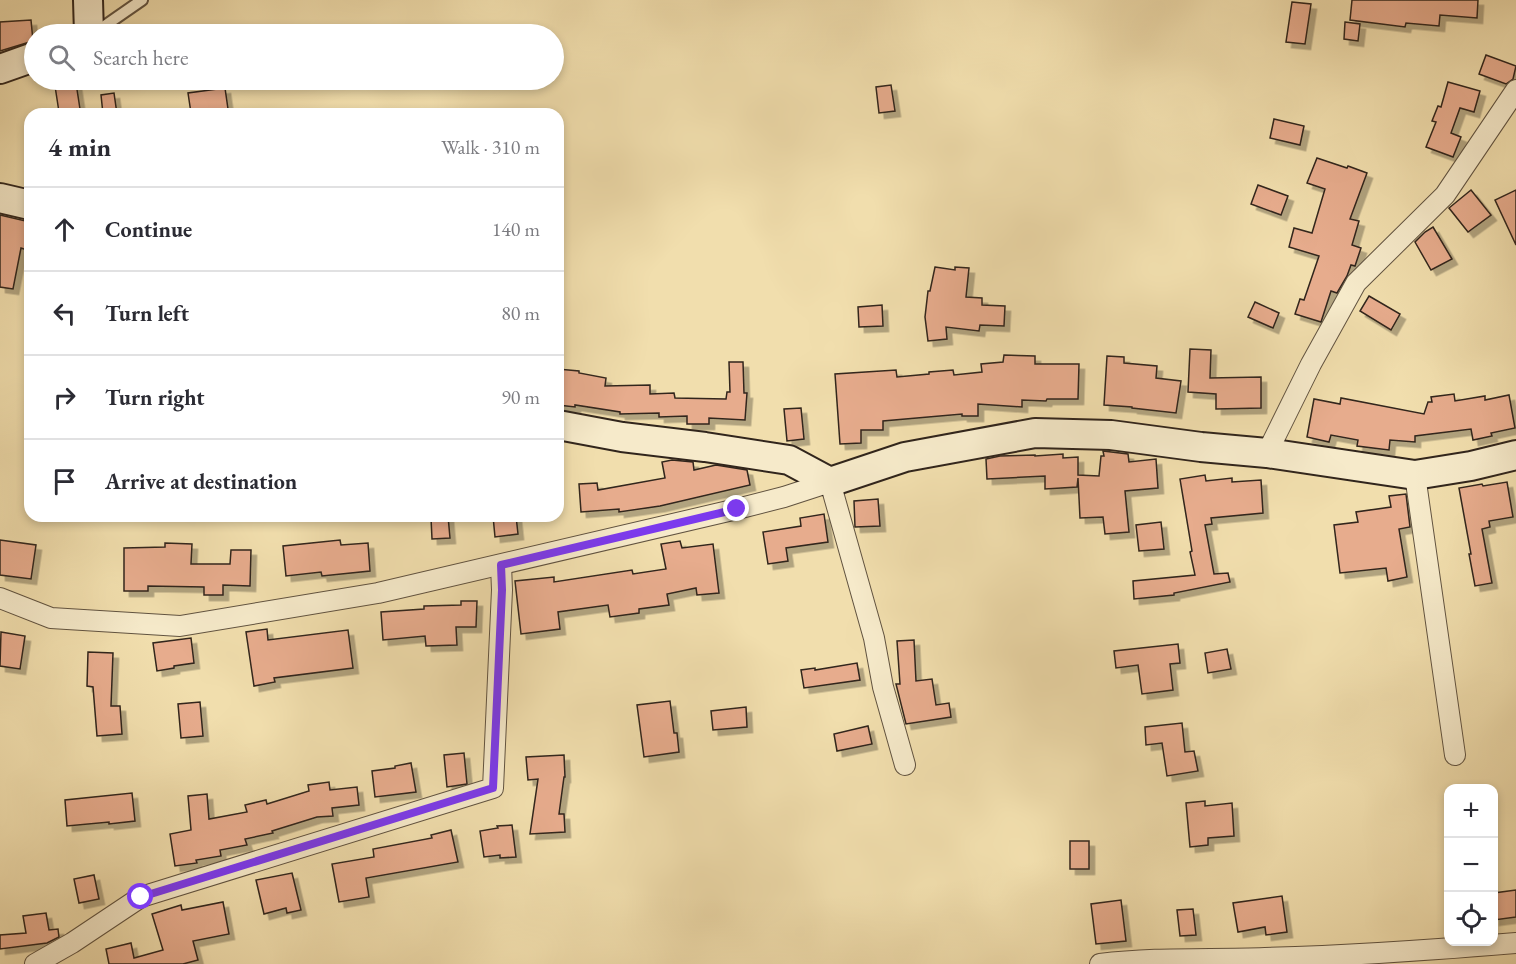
<!DOCTYPE html>
<meta charset="utf-8">
<style>
body{margin:0;font-family:"EB Garamond",serif;background:#f2f2f3;color:#2b2b33}
.controls{position:absolute;right:18px;bottom:18px;display:grid;overflow:hidden;border-radius:12px;box-shadow:0 3px 9px #0003}
.controls button{width:54px;height:54px;display:grid;place-items:center;padding:0;border:0;border-bottom:2px solid #e1e1e2;background:#fff;color:#2b2b33;font:30px sans-serif}
.stop{position:absolute;width:18px;height:18px;margin:-14px;border:4px solid #7c3aed;border-radius:50%;background:#fff}
.stop.end{background:#7c3aed;border-color:#fff;box-shadow:0 2px 6px #0008}
.list{margin:0;padding:0;list-style:none}
h2{display:flex;justify-content:space-between;align-items:center;height:78px;margin:0;padding:0 24px;font-size:26px}
h2 small{font-size:20px;font-weight:400;color:#7c7c81}
.list li{display:grid;grid-template-columns:39px 1fr auto;gap:18px;align-items:center;box-sizing:border-box;height:84px;padding:0 24px;border-top:2px solid #e1e1e2}
.list b{display:block;font-size:22px;white-space:nowrap}
.list em{font-size:20px;font-style:normal;color:#7c7c81}
.icon{flex:none;width:33px;height:33px;fill:none;stroke:currentColor;stroke-width:2;stroke-linecap:round;stroke-linejoin:round}
.map{position:relative;flex:none;width:1516px;height:964px;overflow:hidden}
.search{position:absolute;background:#fff;box-shadow:0 3px 9px #0003;left:24px;top:24px;width:540px;height:66px;display:flex;align-items:center;gap:15px;box-sizing:border-box;padding:0 21px;border-radius:33px;color:#7c7c81;font-size:22px}
.panel{position:absolute;background:#fff;box-shadow:0 3px 9px #0003;left:24px;top:108px;width:540px;height:414px;border-radius:18px}
.map>svg:first-child{display:block}
.building{fill:#e7ac8d;stroke:#31251c;stroke-width:1.5;filter:url(#shadow)}
.lines{fill:none;stroke-linecap:round;stroke-linejoin:round}
.lane-casing{stroke:#615340;stroke-width:14}
.street-casing{stroke:#615340;stroke-width:22}
.secondary-casing{stroke:#31251c;stroke-width:32}
.lane{stroke:#f6eaca;stroke-width:10}
.street{stroke:#f6eaca;stroke-width:20}
.secondary{stroke:#f6eaca;stroke-width:28}
.route{stroke:#7c3aed;stroke-width:8}
</style>
<div class="map">
<svg width="1516" height="964" viewBox="0 0 1516 964">
<defs>
<filter id="shadow"><feDropShadow dx="5.5" dy="5.5" stdDeviation="0" flood-color="#0004"/></filter>
</defs>
<rect width="100%" height="100%" fill="#f1dead"/>
<filter id="stains"><feTurbulence type="fractalNoise" baseFrequency=".00333" numOctaves="4"/><feColorMatrix values="0 0 0 0 .2 0 0 0 0 .09 0 0 0 0 .02 0 0 0 .5 -.17"/></filter>
<radialGradient id="worn" r=".72"><stop offset=".6" stop-color="#630" stop-opacity="0"/><stop offset="1" stop-color="#630" stop-opacity=".3"/></radialGradient>
<!-- building -->
<g class="building">
<polygon points="1352,0 1478,0 1477,18 1440,15 1439,26 1406,23 1405,27 1350,20"/>
<polygon points="1292,2 1311,4 1305,44 1286,42"/>
<polygon points="31,20 33,41 0,51 0,22"/>
<polygon points="1345,22 1360,24 1358,41 1344,39"/>
<polygon points="1486,55 1516,66 1513,79 1506,84 1479,74"/>
<polygon points="1448,82 1480,91 1474,112 1460,108 1451,133 1461,137 1453,157 1426,147 1436,122 1432,121 1438,106 1441,107"/>
<polygon points="76,83 80,109 59,112 55,86"/>
<polygon points="891,85 895,111 879,113 876,87"/>
<polygon points="225,88 228,109 191,113 188,93"/>
<polygon points="114,93 117,114 103,114 101,95"/>
<polygon points="1274,119 1304,126 1300,145 1270,138"/>
<polygon points="1317,158 1347,168 1348,166 1367,173 1350,219 1359,221 1352,245 1361,248 1355,266 1351,265 1347,276 1337,293 1331,291 1321,322 1295,314 1300,299 1304,300 1319,256 1289,247 1294,228 1312,233 1325,189 1307,183"/>
<polygon points="1258,185 1288,196 1281,215 1251,204"/>
<polygon points="1471,190 1491,215 1468,232 1449,208"/>
<polygon points="1516,190 1516,245 1495,200"/>
<polygon points="0,215 30,222 30,251 21,248 13,289 0,287"/>
<polygon points="1433,227 1452,259 1431,270 1415,242 1425,232"/>
<polygon points="935,267 955,270 955,267 969,268 966,297 982,298 982,305 1005,306 1004,326 980,325 979,331 946,327 947,339 928,341 925,317 928,291 930,291"/>
<polygon points="1369,296 1400,314 1391,330 1360,311"/>
<polygon points="1255,302 1279,313 1273,328 1248,317"/>
<polygon points="882,305 883,326 859,327 858,307"/>
<polygon points="1190,349 1211,350 1210,378 1261,377 1261,408 1216,409 1216,394 1188,392"/>
<polygon points="1004,355 1035,356 1035,364 1079,364 1078,399 1047,399 1046,401 1022,400 1022,407 978,404 978,416 962,416 962,414 883,421 883,430 861,430 861,443 840,444 835,374 896,370 897,377 929,374 929,372 953,370 954,375 982,372 981,364 1003,362"/>
<polygon points="1107,356 1124,357 1124,363 1157,366 1156,378 1181,381 1176,413 1132,408 1132,407 1104,405"/>
<polygon points="729,362 743,362 744,393 747,393 745,420 709,418 709,424 687,424 687,416 659,417 659,413 620,414 620,412 575,405 575,407 558,405 558,369 579,371 579,373 606,378 605,386 650,385 650,394 674,393 675,398 726,399 727,392 730,392"/>
<polygon points="1454,394 1455,401 1485,396 1485,400 1509,395 1515,428 1491,433 1492,436 1473,440 1471,429 1415,436 1415,442 1390,440 1389,450 1357,446 1358,440 1331,435 1329,442 1307,437 1314,399 1340,404 1341,398 1424,414 1428,402 1432,402 1431,397"/>
<polygon points="801,408 804,439 787,441 784,409"/>
<polygon points="1103,451 1128,454 1129,462 1156,459 1158,488 1125,491 1129,532 1105,534 1103,517 1080,518 1078,478 1077,487 1045,489 1045,476 987,479 986,459 1000,456 1035,455 1035,456 1063,454 1063,458 1078,457 1078,475 1099,476 1101,456 1104,456"/>
<polygon points="672,460 693,462 694,470 716,465 747,470 750,485 660,506 619,512 619,509 581,512 579,484 597,483 598,490 665,478 662,462"/>
<polygon points="1205,475 1206,481 1232,478 1232,482 1261,480 1263,513 1211,518 1212,524 1205,525 1214,574 1228,573 1230,582 1174,593 1174,595 1134,599 1133,581 1195,575 1190,552 1192,551 1180,479"/>
<polygon points="1507,482 1513,517 1489,521 1490,527 1482,529 1492,583 1475,586 1469,554 1471,554 1459,488 1482,484 1483,486"/>
<polygon points="1406,494 1410,527 1399,529 1407,577 1388,581 1386,568 1340,573 1334,525 1358,522 1356,512 1391,507 1389,496"/>
<polygon points="878,499 880,526 855,527 854,501"/>
<polygon points="824,514 828,542 786,548 788,561 768,564 763,532 801,526 800,518"/>
<polygon points="448,516 450,538 432,539 431,518"/>
<polygon points="493,516 516,516 518,534 495,537"/>
<polygon points="1161,522 1164,549 1139,551 1136,525"/>
<polygon points="0,540 36,545 31,579 0,575"/>
<polygon points="340,540 341,545 368,543 370,571 322,576 321,572 286,576 283,546"/>
<polygon points="680,541 682,548 713,544 719,593 697,595 696,588 667,594 669,605 639,609 639,613 610,617 608,605 558,612 560,629 521,634 515,581 554,577 554,582 632,570 633,574 666,569 661,544"/>
<polygon points="165,543 192,544 191,564 230,564 231,550 251,550 250,586 223,585 223,595 204,595 204,587 148,586 148,591 124,591 124,548 165,547"/>
<polygon points="461,601 477,601 476,627 456,627 457,645 426,646 425,636 383,640 381,612 424,609 424,606 461,605"/>
<polygon points="267,629 268,640 348,630 353,668 274,678 275,682 254,686 246,632"/>
<polygon points="1,632 25,636 20,669 0,666"/>
<polygon points="191,638 194,663 174,666 174,668 157,671 153,643"/>
<polygon points="914,640 916,681 932,679 936,705 949,703 951,717 906,724 896,684 900,684 897,641"/>
<polygon points="1178,644 1180,663 1170,664 1173,690 1142,694 1138,665 1116,668 1114,651"/>
<polygon points="1227,649 1231,669 1208,673 1205,653"/>
<polygon points="88,652 113,653 111,706 120,706 122,734 97,736 93,687 87,686"/>
<polygon points="857,663 860,680 804,688 801,670 815,668 815,670"/>
<polygon points="670,701 674,733 677,733 679,752 644,757 637,705"/>
<polygon points="200,702 203,736 181,738 178,704"/>
<polygon points="746,707 747,727 713,730 711,711"/>
<polygon points="1182,723 1185,752 1194,751 1198,771 1167,776 1162,743 1146,745 1145,727"/>
<polygon points="868,726 872,744 837,751 834,734"/>
<polygon points="464,753 467,784 447,787 444,755"/>
<polygon points="564,755 565,777 564,777 559,814 564,814 565,832 530,834 538,779 528,780 526,757"/>
<polygon points="411,763 416,792 375,797 372,771 395,768 395,766"/>
<polygon points="329,782 330,790 357,787 359,805 332,808 333,816 317,817 272,831 273,833 245,839 247,845 220,850 221,856 196,860 197,863 175,866 170,834 191,830 188,796 207,794 209,819 247,812 245,805 266,800 267,804 309,791 308,785"/>
<polygon points="132,793 135,821 109,824 109,822 67,826 65,800"/>
<polygon points="1205,801 1205,806 1232,803 1234,836 1208,838 1208,845 1190,847 1186,803"/>
<polygon points="512,825 516,857 500,858 500,855 484,857 480,831 498,828 497,826"/>
<polygon points="451,830 458,862 366,878 369,897 339,902 332,864 374,857 373,849 432,838 431,835"/>
<rect x="1070" y="841" width="19" height="28"/>
<polygon points="292,873 301,910 287,913 286,908 264,914 256,880"/>
<polygon points="94,875 99,899 79,903 74,879"/>
<polygon points="1516,890 1516,917 1494,920 1494,893"/>
<polygon points="1282,896 1287,932 1266,935 1265,927 1238,932 1233,903"/>
<polygon points="1121,900 1126,941 1096,944 1091,904"/>
<polygon points="223,902 229,934 193,941 198,960 183,964 109,964 106,949 131,943 134,958 163,950 152,914 181,905 182,910"/>
<polygon points="1193,909 1196,935 1180,936 1177,910"/>
<polygon points="46,913 49,930 58,929 59,937 47,943 0,949 0,935 26,933 23,916"/>
</g>
<g class="lines">
<defs>
<polyline id="lane" points="93,34 142,0"/>
<g id="street">
<polyline points="1267,453 1311,364 1356,283 1445,195 1516,90"/>
<polyline points="1415,475 1455,755"/>
<polyline points="0,598 51,618 180,626 378,593 737,509 784,497 830,482 874,638 883,687 905,765"/>
<polyline points="35,964 72,943 141,897 493,788 502,590 501,565"/>
<path d="M1100 964C1155 957 1210 960 1265 958 1349 956 1432 950 1516 943"/>
</g>
<g id="secondary">
<polyline points="88,0 89,34"/>
<polyline points="0,69 34,57"/>
<polyline points="0,198 30,205"/>
<polyline points="558,425 622,437 705,447 789,460 830,482 905,457 1035,433 1111,435 1201,447 1267,453 1415,475 1471,466 1516,455"/>
</g>
</defs>
<!-- lane casing -->
<use href="#lane" class="lane-casing"/>
<!-- street casing -->
<use href="#street" class="street-casing"/>
<!-- secondary casing -->
<use href="#secondary" class="secondary-casing"/>
<!-- lane -->
<use href="#lane" class="lane"/>
<!-- street -->
<use href="#street" class="street"/>
<!-- secondary -->
<use href="#secondary" class="secondary"/>
</g>
<g class="lines">
<!-- route -->
<polyline class="route" points="141,897 493,788 502,590 501,565 737,509"/>
</g>
<rect width="100%" height="100%" filter="url(#stains)"/>
<rect width="100%" height="100%" fill="url(#worn)"/>
</svg>
<div class="controls">
<button>+</button>
<button>−</button>
<button><svg class="icon" aria-label="locate" viewBox="0 0 24 24"><circle cx="12" cy="12" r="6"/><path d="M12 2v4M12 18v4M2 12h4M18 12h4"/></svg></button>
</div>
<div class="stop" style="left:141px;top:897px"></div>
<div class="stop end" style="left:737px;top:509px"></div>
<div class="search"><svg class="icon" aria-label="search" viewBox="0 0 24 24"><circle cx="10" cy="10" r="6"/><path d="M15 15l6 6"/></svg>Search here</div>
<section class="panel">
<h2>4 min<small>Walk · 310 m</small></h2>
<ul class="list">
<li><svg class="icon" aria-label="ahead" viewBox="0 0 24 24"><path d="M12 20V5M6 11l6-6 6 6"/></svg><div><b>Continue</b></div><em>140 m</em></li>
<li><svg class="icon" aria-label="left" viewBox="0 0 24 24"><path d="M17 20v-9H6M10 6l-5 5 5 5"/></svg><div><b>Turn left</b></div><em>80 m</em></li>
<li><svg class="icon" aria-label="right" viewBox="0 0 24 24"><path d="M7 20v-9h11M14 6l5 5-5 5"/></svg><div><b>Turn right</b></div><em>90 m</em></li>
<li><svg class="icon" aria-label="arrive" viewBox="0 0 24 24"><path d="M6 21V4h12l-3 4 3 4H6"/></svg><div><b>Arrive at destination</b></div></li>
</ul>
</section>
</div>
